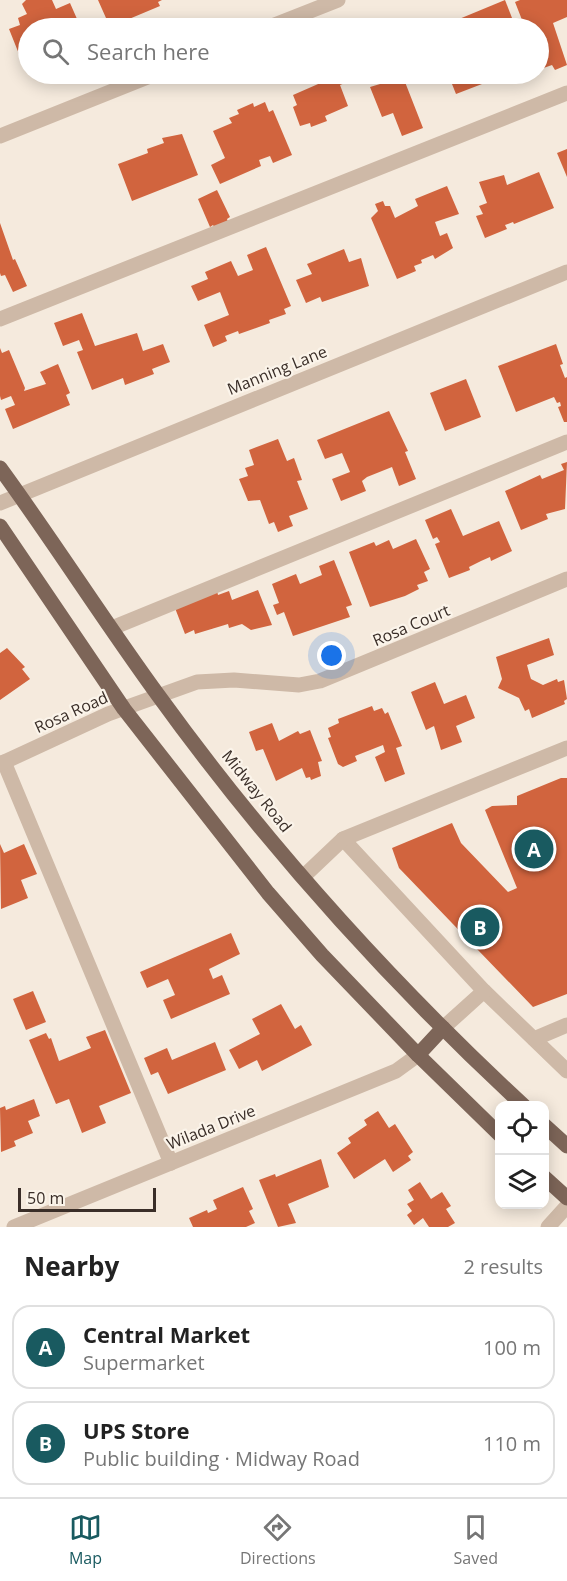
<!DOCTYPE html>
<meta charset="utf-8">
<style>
body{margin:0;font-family:"Open Sans",sans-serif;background:#f6f6f6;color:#222}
.controls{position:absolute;right:18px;bottom:18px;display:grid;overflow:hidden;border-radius:12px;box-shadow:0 3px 15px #0003}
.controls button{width:54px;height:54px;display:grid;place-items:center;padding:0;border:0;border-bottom:2px solid #e0e0e0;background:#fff;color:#222;font:30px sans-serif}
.scale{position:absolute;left:18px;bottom:15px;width:138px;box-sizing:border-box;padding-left:6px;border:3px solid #3a2e28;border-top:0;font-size:16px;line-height:21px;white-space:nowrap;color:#3a2e28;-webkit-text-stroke:4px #fbf4ea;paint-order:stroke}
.you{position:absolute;left:332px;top:656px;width:21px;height:21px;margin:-15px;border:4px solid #fff;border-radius:50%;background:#1a73e8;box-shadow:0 0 0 9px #1a73e833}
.badge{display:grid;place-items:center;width:39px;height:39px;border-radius:50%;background:#195a60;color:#fff;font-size:20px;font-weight:700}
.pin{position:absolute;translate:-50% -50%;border:3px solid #fff;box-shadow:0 2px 6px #0006}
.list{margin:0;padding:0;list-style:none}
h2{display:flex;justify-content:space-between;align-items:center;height:78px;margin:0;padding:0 24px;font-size:26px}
h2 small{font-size:20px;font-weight:400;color:#767676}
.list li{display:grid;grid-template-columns:39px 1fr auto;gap:18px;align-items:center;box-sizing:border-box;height:84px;margin:0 12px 12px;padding:0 12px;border:2px solid #e0e0e0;border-radius:18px}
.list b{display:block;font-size:22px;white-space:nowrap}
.list p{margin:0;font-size:20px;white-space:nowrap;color:#767676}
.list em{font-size:20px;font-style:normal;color:#767676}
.icon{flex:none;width:33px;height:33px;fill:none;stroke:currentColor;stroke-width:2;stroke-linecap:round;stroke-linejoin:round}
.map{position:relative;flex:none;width:567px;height:1227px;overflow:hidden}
.search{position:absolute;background:#fff;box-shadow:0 3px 15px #0003;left:18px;right:18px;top:18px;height:66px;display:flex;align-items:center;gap:15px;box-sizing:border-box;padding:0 21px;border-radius:33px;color:#767676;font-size:22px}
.sheet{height:270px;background:#fff}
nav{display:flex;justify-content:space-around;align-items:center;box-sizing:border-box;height:84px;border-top:2px solid #e0e0e0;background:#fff;font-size:16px;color:#767676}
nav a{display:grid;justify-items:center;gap:3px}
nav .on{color:#195a60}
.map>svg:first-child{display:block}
.building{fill:#d1643e}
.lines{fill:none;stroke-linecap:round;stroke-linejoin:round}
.minor{stroke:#ceb9a7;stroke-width:15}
.major{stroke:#7d6558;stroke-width:15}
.labels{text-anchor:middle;stroke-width:4.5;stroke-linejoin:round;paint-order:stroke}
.street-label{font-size:16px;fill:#3a2e28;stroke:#fbf4ea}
</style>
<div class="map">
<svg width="567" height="1227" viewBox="0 0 567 1227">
<rect width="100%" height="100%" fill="#f5eadd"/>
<!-- building -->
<g class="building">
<polygon points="26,0 52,0 56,9 70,3 81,28 28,28 28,50 19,54 9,29 20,25 18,18 27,14 22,4"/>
<polygon points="98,0 162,0 158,2 160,6 110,27"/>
<polygon points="505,0 516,28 449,28 447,24"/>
<polygon points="520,0 567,0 567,17 553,23 567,65 555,70 552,65 538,70 538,28 521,28 524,25 515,2"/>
<polygon points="341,74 345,83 340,85 348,106 325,116 327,121 311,127 310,123 300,126 293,107 297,105 293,95"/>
<polygon points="376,74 428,74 408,83 405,82 423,128 402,136 393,113 382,117 370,87 380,84"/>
<polygon points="448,74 488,74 480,77 482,84 456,94"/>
<polygon points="265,102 269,112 273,110 292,155 273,163 270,156 259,160 261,166 220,184 211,165 225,158 213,131 232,123 229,118 239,114 237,110 253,103 254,107"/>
<polygon points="182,134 198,175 132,201 118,164 148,153 147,149 164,143 162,138"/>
<polygon points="567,149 567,177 557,153"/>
<polygon points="539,172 554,208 514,224 513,222 505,225 507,229 485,238 476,216 483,214 479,206 487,203 479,182 504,175 507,185"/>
<polygon points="447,186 459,214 435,222 440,236 447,233 453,248 435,259 433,255 421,260 422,263 414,266 416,271 397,279 371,218 378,211 375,204 383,201 385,206 390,206 395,218 418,206 415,199"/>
<polygon points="217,190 230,217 227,219 228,222 215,228 213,225 210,227 198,199"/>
<polygon points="0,223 13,260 15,259 27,286 13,292 5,275 1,276 0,273"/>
<polygon points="266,247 291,306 284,309 286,314 269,320 270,323 239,334 238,331 225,336 227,341 213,347 204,325 229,315 220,292 198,301 191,286 208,279 205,272 231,261 238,276 253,270 247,255"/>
<polygon points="344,249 349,262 361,258 369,286 322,302 320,297 306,303 296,280 312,274 307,264"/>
<polygon points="82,313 95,346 137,333 143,351 163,344 170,362 152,369 154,374 125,385 123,378 92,390 77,352 83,350 79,340 63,346 54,323"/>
<polygon points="556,344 563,364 560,365 565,378 567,377 567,422 564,422 558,407 561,406 560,402 557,403 554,397 516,412 498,366"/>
<polygon points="0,348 2,353 9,350 25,388 24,391 46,384 40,372 58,364 70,393 66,395 70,405 13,429 5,409 15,405 11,396 1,400 0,396"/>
<polygon points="466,379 481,417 445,431 430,393"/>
<polygon points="389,411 408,451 405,452 416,479 399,486 392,467 367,477 362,481 366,491 341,501 332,479 350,472 342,453 325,459 317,440"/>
<polygon points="278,439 287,461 294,458 302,480 297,481 308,509 289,516 293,526 278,532 274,522 269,524 260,500 248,501 239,479 248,476 245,468 254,465 249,450"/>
<polygon points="567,462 565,509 546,514 548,519 521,530 505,491 540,475 542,479 564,470 561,464"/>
<polygon points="451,509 463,536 499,521 512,551 491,561 490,557 481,561 469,567 470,570 449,578 435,544 440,542 437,537 433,539 425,520"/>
<polygon points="416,539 430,569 424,572 428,581 417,585 419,589 405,596 370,607 349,552 374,542 376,546 389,540 393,549"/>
<polygon points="334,560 352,605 346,607 350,617 293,636 284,612 277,615 273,605 279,603 272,584 296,574 300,584 322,575 319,566"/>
<polygon points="258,590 272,625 251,630 242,624 229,628 228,624 195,634 194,630 185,634 175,608 217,591 218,595 229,591 232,600"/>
<polygon points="549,638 554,655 527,665 530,676 531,679 543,685 557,679 558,682 564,680 567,699 564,701 565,704 532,718 529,709 525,711 519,698 498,688 502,679 496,657"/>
<polygon points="7,648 25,667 22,669 30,679 0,700 0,653"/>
<polygon points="435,682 444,704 466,695 475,718 456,726 462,742 441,750 434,726 426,730 411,692"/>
<polygon points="372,706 374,711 382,708 385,714 388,712 402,746 396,748 405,774 385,782 375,757 385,752 383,745 355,756 357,761 343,767 338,764 328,738 331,737 328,728 339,723 338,719"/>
<polygon points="272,723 279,741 298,731 300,734 310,730 322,761 318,762 321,776 311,780 310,777 306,778 302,768 276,781 263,749 256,751 249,732"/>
<polygon points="561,778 567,778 567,994 533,1007 399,868 392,848 452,823 461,843 508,892 517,888 485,810 492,806 517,805 517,796"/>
<polygon points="0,844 4,853 24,844 37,874 21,880 28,898 1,909"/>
<polygon points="231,933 240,954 209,969 213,979 222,975 230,994 171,1019 163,1000 175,995 168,979 147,988 140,972"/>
<polygon points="33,991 46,1022 26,1030 13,999"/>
<polygon points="281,1004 295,1029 301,1025 312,1045 262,1071 257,1060 239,1069 229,1050 260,1034 252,1019"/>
<polygon points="105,1030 131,1093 99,1106 106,1123 82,1133 69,1099 56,1104 29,1040 46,1033 49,1039 51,1038 59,1061 91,1048 86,1037"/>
<polygon points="215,1042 226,1070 168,1094 158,1072 151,1075 144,1058 167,1048 172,1060"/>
<polygon points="34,1099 40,1116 28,1121 33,1133 14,1141 16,1146 1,1152 0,1108 5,1106 6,1110"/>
<polygon points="378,1111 389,1128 395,1124 413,1152 408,1156 411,1160 393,1172 385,1159 354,1179 337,1153 351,1143 348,1138 367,1125 364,1120"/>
<polygon points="321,1159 329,1187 288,1204 296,1223 278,1227 259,1180 275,1174 276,1177"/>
<polygon points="420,1182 431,1199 442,1192 451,1206 446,1209 455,1223 448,1227 429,1227 423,1218 414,1225 407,1215 412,1211 407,1204 414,1200 408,1190"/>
<polygon points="243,1187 253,1209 249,1211 255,1223 246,1227 193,1227 189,1218 207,1210 208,1213 217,1209 213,1200"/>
</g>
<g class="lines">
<!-- minor -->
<g class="minor">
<polyline points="267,28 338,0"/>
<polyline points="0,136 155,74"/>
<polyline points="0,319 567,93"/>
<polyline points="0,503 567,272"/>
<polyline points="112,628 567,442"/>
<polyline points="4,762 171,1163"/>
<polyline points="0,764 108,714 197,682 234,680 299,685 320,681 567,579"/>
<polyline points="343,839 484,991 567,1071"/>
<polyline points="304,876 343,839 567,748"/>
<polyline points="443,1028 484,991"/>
<polyline points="534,1039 567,1025"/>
<polyline points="14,1227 396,1071 418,1055"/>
<polyline points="548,1227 567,1206"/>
</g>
<!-- major -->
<g class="major">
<path d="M0 468C54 542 104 621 158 695 265 843 390 982 524 1106"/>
<polyline points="0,526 124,709 268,893 322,955 418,1055 500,1135"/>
<polyline points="418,1055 443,1028"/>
<polyline points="544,1125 567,1146"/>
<polyline points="544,1177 567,1198"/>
</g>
</g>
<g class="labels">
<!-- street labels -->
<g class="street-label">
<text transform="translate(277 370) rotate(-22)" y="6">Manning Lane</text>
<text transform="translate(411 625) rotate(-23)" y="6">Rosa Court</text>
<text transform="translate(71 712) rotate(-24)" y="6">Rosa Road</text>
<text transform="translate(257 791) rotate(51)" y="6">Midway Road</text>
<text transform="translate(211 1127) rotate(-22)" y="6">Wilada Drive</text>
</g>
</g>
</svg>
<div class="controls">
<button><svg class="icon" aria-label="locate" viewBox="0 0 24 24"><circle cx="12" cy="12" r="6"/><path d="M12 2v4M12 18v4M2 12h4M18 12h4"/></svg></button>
<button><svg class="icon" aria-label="layers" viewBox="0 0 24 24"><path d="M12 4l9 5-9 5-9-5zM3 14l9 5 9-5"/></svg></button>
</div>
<div class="scale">50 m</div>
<div class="you"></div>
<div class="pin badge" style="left:534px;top:849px">A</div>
<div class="pin badge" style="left:480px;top:927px">B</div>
<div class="search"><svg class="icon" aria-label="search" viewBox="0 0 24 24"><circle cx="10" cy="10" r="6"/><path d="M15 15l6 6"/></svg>Search here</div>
</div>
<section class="sheet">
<h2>Nearby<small>2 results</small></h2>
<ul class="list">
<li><span class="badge">A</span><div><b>Central Market</b><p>Supermarket</p></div><em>100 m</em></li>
<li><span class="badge">B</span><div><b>UPS Store</b><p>Public building · Midway Road</p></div><em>110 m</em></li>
</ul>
</section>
<nav>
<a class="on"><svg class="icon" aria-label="map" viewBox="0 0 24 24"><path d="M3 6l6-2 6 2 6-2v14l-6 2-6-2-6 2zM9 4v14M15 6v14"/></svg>Map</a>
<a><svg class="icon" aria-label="directions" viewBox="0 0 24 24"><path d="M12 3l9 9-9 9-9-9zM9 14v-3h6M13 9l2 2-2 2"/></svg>Directions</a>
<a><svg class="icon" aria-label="saved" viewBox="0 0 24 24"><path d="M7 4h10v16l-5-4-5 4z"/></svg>Saved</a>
</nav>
